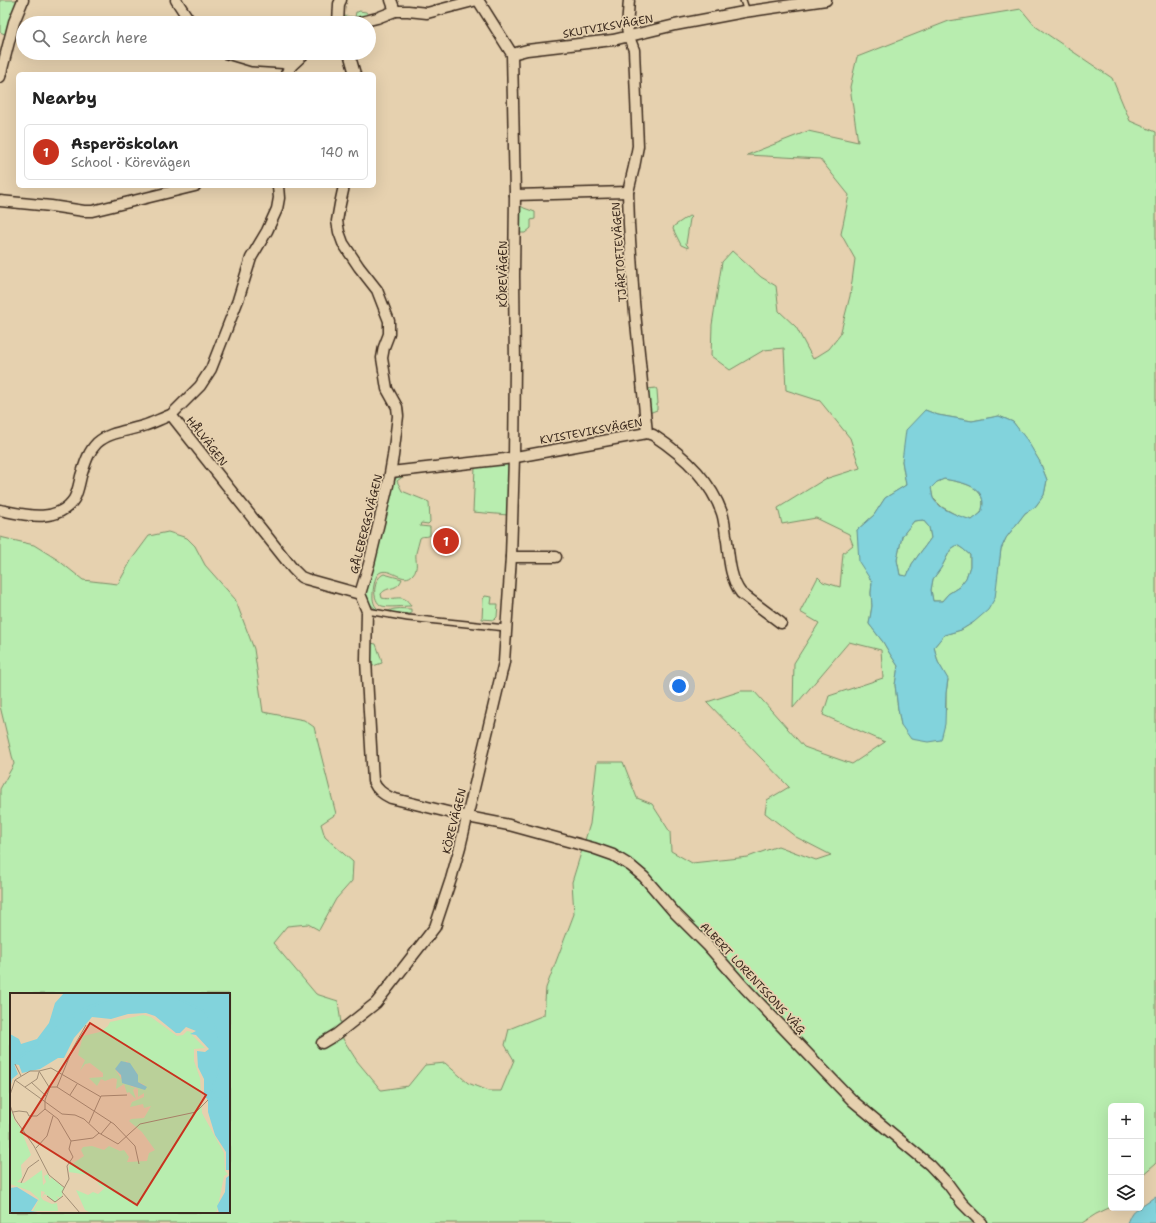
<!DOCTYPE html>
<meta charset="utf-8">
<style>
body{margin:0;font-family:"Shantell Sans",sans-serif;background:#f6f6f6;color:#222}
.controls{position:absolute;right:12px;bottom:12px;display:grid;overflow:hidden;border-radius:6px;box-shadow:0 4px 16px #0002}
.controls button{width:36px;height:36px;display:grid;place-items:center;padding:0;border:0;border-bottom:1px solid #e0e0e0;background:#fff;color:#222;font:20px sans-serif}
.you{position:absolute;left:679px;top:686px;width:14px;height:14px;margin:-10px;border:3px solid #fff;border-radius:50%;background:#1a73e8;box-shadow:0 0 0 6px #1a73e833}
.badge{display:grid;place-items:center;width:26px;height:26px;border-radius:50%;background:#c8321e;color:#fff;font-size:13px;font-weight:700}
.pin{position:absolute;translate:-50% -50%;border:2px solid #fff;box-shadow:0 1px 4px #0006}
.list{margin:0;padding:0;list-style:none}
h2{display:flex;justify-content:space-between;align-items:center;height:52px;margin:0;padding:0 16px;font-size:17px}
h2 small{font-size:13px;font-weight:400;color:#767676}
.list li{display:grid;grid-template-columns:26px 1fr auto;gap:12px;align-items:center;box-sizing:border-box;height:56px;margin:0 8px 8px;padding:0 8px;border:1px solid #e0e0e0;border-radius:6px}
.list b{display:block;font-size:15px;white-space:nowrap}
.list p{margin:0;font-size:13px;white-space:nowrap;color:#767676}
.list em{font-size:13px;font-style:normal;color:#767676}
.icon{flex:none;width:22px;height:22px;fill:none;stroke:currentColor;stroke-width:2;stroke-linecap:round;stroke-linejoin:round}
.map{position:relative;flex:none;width:1156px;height:1223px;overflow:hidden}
.search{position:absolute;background:#fff;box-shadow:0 4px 16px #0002;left:16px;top:16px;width:360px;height:44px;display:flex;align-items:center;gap:10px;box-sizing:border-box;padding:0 14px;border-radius:22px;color:#767676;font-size:15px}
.panel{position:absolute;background:#fff;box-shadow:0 4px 16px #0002;left:16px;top:72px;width:360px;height:116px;border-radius:6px}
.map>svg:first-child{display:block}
.green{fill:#b8edaf;stroke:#7a8c66;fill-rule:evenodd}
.water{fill:#82d3dc;stroke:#668f90;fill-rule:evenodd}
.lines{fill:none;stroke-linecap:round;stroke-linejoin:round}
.service-casing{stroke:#3b2a1e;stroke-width:8}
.minor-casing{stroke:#3b2a1e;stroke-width:13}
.service{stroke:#e6d1af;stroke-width:5}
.minor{stroke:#e6d1af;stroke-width:10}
.labels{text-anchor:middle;stroke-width:3.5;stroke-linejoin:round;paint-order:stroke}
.street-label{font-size:11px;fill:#3b2a1e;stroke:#e6d1af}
.inset-river{fill:none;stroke:#82d3dc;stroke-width:2}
.inset-road{fill:none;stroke:#a28e75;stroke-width:1}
.view{fill:#c8321e;fill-opacity:0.15;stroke:#c8321e;stroke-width:2}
.inset-edge{fill:none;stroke:#3b2a1e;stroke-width:2}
</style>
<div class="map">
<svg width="1156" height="1223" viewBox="0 0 1156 1223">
<rect width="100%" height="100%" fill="#e6d1af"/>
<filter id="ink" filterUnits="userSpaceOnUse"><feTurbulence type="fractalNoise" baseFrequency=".025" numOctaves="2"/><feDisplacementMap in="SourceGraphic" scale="8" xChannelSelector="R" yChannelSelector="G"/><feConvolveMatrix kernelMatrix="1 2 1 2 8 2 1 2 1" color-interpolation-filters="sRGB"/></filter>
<g filter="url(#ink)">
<!-- green -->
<g class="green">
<polygon points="0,0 22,0 7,35 0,32"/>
<path d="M1021 9 1035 26 1112 78 1130 121 1156 132V1163L1141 1176V1106H1111V1207L1096 1214 1082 1223H0V789L14 764 0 706V537L34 545 58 560 83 580 118 584 132 559 149 536 168 532 187 538 195 546 205 565 235 599 254 649 263 712 304 720 314 727 336 814 321 824 325 837 353 862 352 881 336 899 319 930 308 924 287 926 273 943 316 994 338 1001 343 1039 357 1061 381 1090 408 1086 425 1065 445 1063 468 1083 488 1091H501L514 1060 505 1045 509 1029 544 1015 546 988 574 914 572 882 590 824 597 762H623L637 798 652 804 670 832 671 851 692 863 748 857 778 846 816 860 831 855 796 837 765 813 767 800 789 787 707 702 741 691H754L804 747 852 764 885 742 823 715 829 696 883 678 881 650 849 642 793 708 794 663 819 623 800 612 818 577 823 582 840 587 843 553 853 545 849 534 816 518 782 524 778 508 825 479 860 468 850 438 820 401 786 390 784 348 764 350 730 370 711 356 712 325 722 262 732 251 761 277 776 286 779 311 796 327 813 359 829 349 840 335 850 296 855 259 841 234 849 195 820 159 747 155 808 131 858 142 850 87 857 57 949 21ZM925 410 938 415 972 421 999 416 1013 422 1027 441 1040 462 1047 480 1044 495 1035 507 1025 513 1006 538 1001 549 998 572 974 622 961 630 944 635 934 647 938 662 948 680 946 693V710L901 725 898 709 895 685 898 666 890 654 883 642 869 624 872 606 871 593 872 582 857 530 874 515 885 498 906 485 902 461ZM11 994H229V1212H11Z"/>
<polygon points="359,11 366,12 369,16 341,22 343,16 355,17 356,12 358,12"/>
<polygon points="519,205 524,208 535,212 535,219 531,220 531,228 525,233 520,233"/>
<polygon points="689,216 692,217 690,219 686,244 688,246 688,248 681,245 673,229 674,226"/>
<polygon points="656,388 657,390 658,404 657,404 657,410 649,413 647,389"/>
<polygon points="506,462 510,464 508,515 473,512 475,467 478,465"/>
<path d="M401 475H405L397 481 402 491 429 502 430 522 428 524 421 523 420 526 430 527V535C427 538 423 535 420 538 419 543 417 548 416 553 415 561 419 567 413 574 404 585 392 568 381 572 376 574 375 580 374 585 372 596 371 611 386 611 390 611 392 609 395 609 401 608 406 609 411 609V614L383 612 376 609 371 605 367 600 366 594 369 577 393 484 396 478Z"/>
<path d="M944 479C957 482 982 484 983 503 983 506 982 510 981 513L972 520 960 517 942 507 933 498 931 488 937 482Z"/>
<polygon points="923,520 929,527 931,538 912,564 907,577 900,575 897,560 902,536 914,521"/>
<polygon points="957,545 963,549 970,555 970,566 966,578 959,587 948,594 942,601 933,601 931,590 933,579 941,568 951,549"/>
<path d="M384 574 402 579C397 592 388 585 381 594L382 598C394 601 404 592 411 606 403 606 389 608 382 606 371 601 373 578 384 574Z"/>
<polygon points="485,596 492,597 491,604 498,604 497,617 494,620 482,619 483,599"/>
<polygon points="371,643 376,644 381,658 382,663 370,667"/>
</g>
<!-- water -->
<g class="water">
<path d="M925 410 938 415 972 421 999 416 1013 422 1027 440 1040 462 1047 480 1044 495 1035 507 1025 513 1006 538 1001 549 995 598 988 610 974 622 961 630 944 635 934 647 938 662 948 679 946 693 945 724 941 740 928 742 911 739 901 725 898 709 895 685 898 666 890 654 883 642 869 624 872 606 871 593 872 582 859 562 857 530 874 515 885 498 906 485 902 461 906 430ZM944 479C958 482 982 484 983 503 983 506 982 510 981 513L972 520C961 517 938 509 933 498 932 496 932 491 931 488L937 482ZM923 520 929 527 931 538 912 564 907 576 900 575 897 560 902 536 914 521ZM957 545 963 549 970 555V566L966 578 959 587 948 594 942 601H933L931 590 933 579 941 568 951 549Z"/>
<path d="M1156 1196V1223H1127C1130 1216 1132 1208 1141 1208V1206Z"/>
</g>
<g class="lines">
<defs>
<g id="service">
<polyline points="743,0 747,12"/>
<polyline points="367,611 408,618 506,628"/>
</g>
<g id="minor">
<polyline points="176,0 191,23"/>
<polyline points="391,0 395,11"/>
<polyline points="629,0 627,28 629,37 634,50 638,146 634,167 628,192 629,224 634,302 647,433"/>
<polyline points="338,23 339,4 341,0"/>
<polyline points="357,23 377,18 395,11 408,11 427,13 477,0"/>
<polyline points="225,53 252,61 283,63 291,66"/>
<polyline points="349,53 355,74"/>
<polyline points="512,54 527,50 613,40 675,25 744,12 826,0"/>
<polyline points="286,74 291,66 305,53"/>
<polyline points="0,77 14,22 23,0"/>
<polyline points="278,186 279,198 277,209 267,231 251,258 238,300 211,369 200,386 171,415 293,569 301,577 306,579 360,594"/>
<path d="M344 186 340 204 337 221 339 232 343 243 359 267 377 290 389 321V334L384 347 382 358 387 389 397 407 398 416 393 456 388 485 369 564 360 594 367 611 366 660 373 781C377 790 383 794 391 798L468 817 509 825 593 848 613 855 631 866 644 877 675 913 708 946 744 987 827 1074 853 1101 930 1165 948 1184 962 1203 982 1223"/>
<polyline points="515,195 628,192"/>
<polyline points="0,201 51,206 84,211 92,211 195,186"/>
<path d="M391 472 505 459 647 433 653 435C682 454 710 479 722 513 725 522 725 532 727 541 729 557 730 579 741 593L781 623"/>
<path d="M0 510C24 515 58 524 74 499 78 492 79 484 81 476 85 464 88 452 97 443 109 432 128 431 143 426 153 423 162 418 171 415"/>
<polyline points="511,557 556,557"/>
<polyline points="322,1043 337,1034 376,1003 435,927 451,879 460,847 504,662 511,557 514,457 515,364 514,276 515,195 512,54 478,0"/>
</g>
</defs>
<!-- service casing -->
<use href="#service" class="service-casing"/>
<!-- minor casing -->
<use href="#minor" class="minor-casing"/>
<!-- service -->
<use href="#service" class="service"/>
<!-- minor -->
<use href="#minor" class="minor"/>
</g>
</g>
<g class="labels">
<!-- street labels -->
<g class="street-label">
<text transform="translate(608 26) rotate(-10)" y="4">SKUTVIKSVÄGEN</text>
<text transform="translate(619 252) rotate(-94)" y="4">TJÄRTOFTEVÄGEN</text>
<text transform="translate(503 274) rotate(-90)" y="4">KÖREVÄGEN</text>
<text transform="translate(591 431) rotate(-10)" y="4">KVISTEVIKSVÄGEN</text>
<text transform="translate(207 441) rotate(52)" y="4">HÅLVÄGEN</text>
<text transform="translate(366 524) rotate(-76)" y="4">GÅLEBERGSVÄGEN</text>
<text transform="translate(454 821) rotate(-76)" y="4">KÖREVÄGEN</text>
<text transform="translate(753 978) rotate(47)" y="4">ALBERT LORENTSSONS VÄG</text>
</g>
</g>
<!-- overview -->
<g transform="translate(10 993)">
<rect width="220" height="220" fill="#e6d1af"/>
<path d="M133 22 141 24 167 43 173 42 177 38 182 39V42L195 55 184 56V68L190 85 192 120 214 160 215 178 218 181 214 183 207 218 203 220H81L75 217 66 197 78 202 83 199 88 201 95 195 89 192 85 183 59 179V173L74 163 71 157 73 154 82 153 94 157 99 153 110 158 114 157 119 164 117 169 137 168 139 160 145 157 132 139 119 128 121 126 134 125 141 113 134 115 133 111 120 114 122 109 134 104V100L128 104V96L125 95 123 97 126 106 119 99 117 100 114 91 106 96 107 86 103 85 95 88 91 86 87 93 79 85 93 84V80L80 70 75 71 70 78 75 67 68 62 73 43 90 39 98 33 100 29ZM117 68 127 80 128 89 135 92 129 95 122 94 112 87 105 76ZM0 115 5 128 15 141 13 142 21 162 11 172 12 184 7 189 14 190 32 177 33 192 36 189 34 183 38 181 40 188 41 184 54 195 52 203 50 205 46 203 49 206 45 209 35 201 32 204 35 199 31 198V204L33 207 42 211 47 210 48 218H23L29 206 20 198 0 191Z" fill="#b8edaf" fill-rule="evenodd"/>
<path d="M54 0H220V177H216V159L205 142 198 119V106L194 104V86L188 74 187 58 195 59 199 56 186 42 180 41 186 38 176 34 170 40H166L145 23 136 20 118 21 101 26 82 24 64 45 54 65H48L30 76 12 80 9 72 4 71 8 81 2 86 0 97V41L9 46 11 51 27 46 39 30 45 10ZM111 68 120 70 128 82V89L137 94 135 97 112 90 111 82 105 76ZM220 182V220H209L207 213 215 199 216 185ZM7 194 28 207 21 218 34 220H0V195Z" fill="#82d3dc"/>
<path class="inset-river" d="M0 69 5 71V65L69 18 113 0M0 71H5L9 65 70 19 92 9 110 3 161 2 194 18 205 33 210 49V72L198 107M199 105 220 80M198 107 220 129M198 107 220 104"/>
<path class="inset-road" d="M5 71 11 83M29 78 41 75 91 104M5 87 52 121 65 122 74 126 89 140 108 151 130 131 186 119 198 107M5 87 20 78H29L39 94M21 89 36 103M15 94 27 86 29 79M40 94H47L104 131 125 153 129 171M40 94 35 107V116L48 126 61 148 83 145 89 140M47 94 63 55 76 32M0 102 5 87M60 102 67 91M0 112 5 126 24 153 39 182 55 195M3 119 9 118 17 119 19 123H27L35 116M79 130 91 103 117 102M91 141 101 129M61 148 59 156 63 164 57 173 59 186 52 199 70 220M26 155 37 143 43 123M11 190 18 175 29 167M37 203 45 209 53 203"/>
<path class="view" d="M80 30 196 102 127 212 11 139Z"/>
<rect width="220" height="220" class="inset-edge"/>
</g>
</svg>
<div class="controls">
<button>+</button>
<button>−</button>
<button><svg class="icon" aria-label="layers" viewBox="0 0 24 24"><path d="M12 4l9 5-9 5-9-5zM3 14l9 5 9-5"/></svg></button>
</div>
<div class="you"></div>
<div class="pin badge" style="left:446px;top:541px">1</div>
<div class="search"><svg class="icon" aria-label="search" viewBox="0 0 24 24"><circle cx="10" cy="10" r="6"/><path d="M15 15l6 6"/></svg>Search here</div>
<section class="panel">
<h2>Nearby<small></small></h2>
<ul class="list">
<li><span class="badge">1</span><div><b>Asperöskolan</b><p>School · Körevägen</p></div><em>140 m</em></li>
</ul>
</section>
</div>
